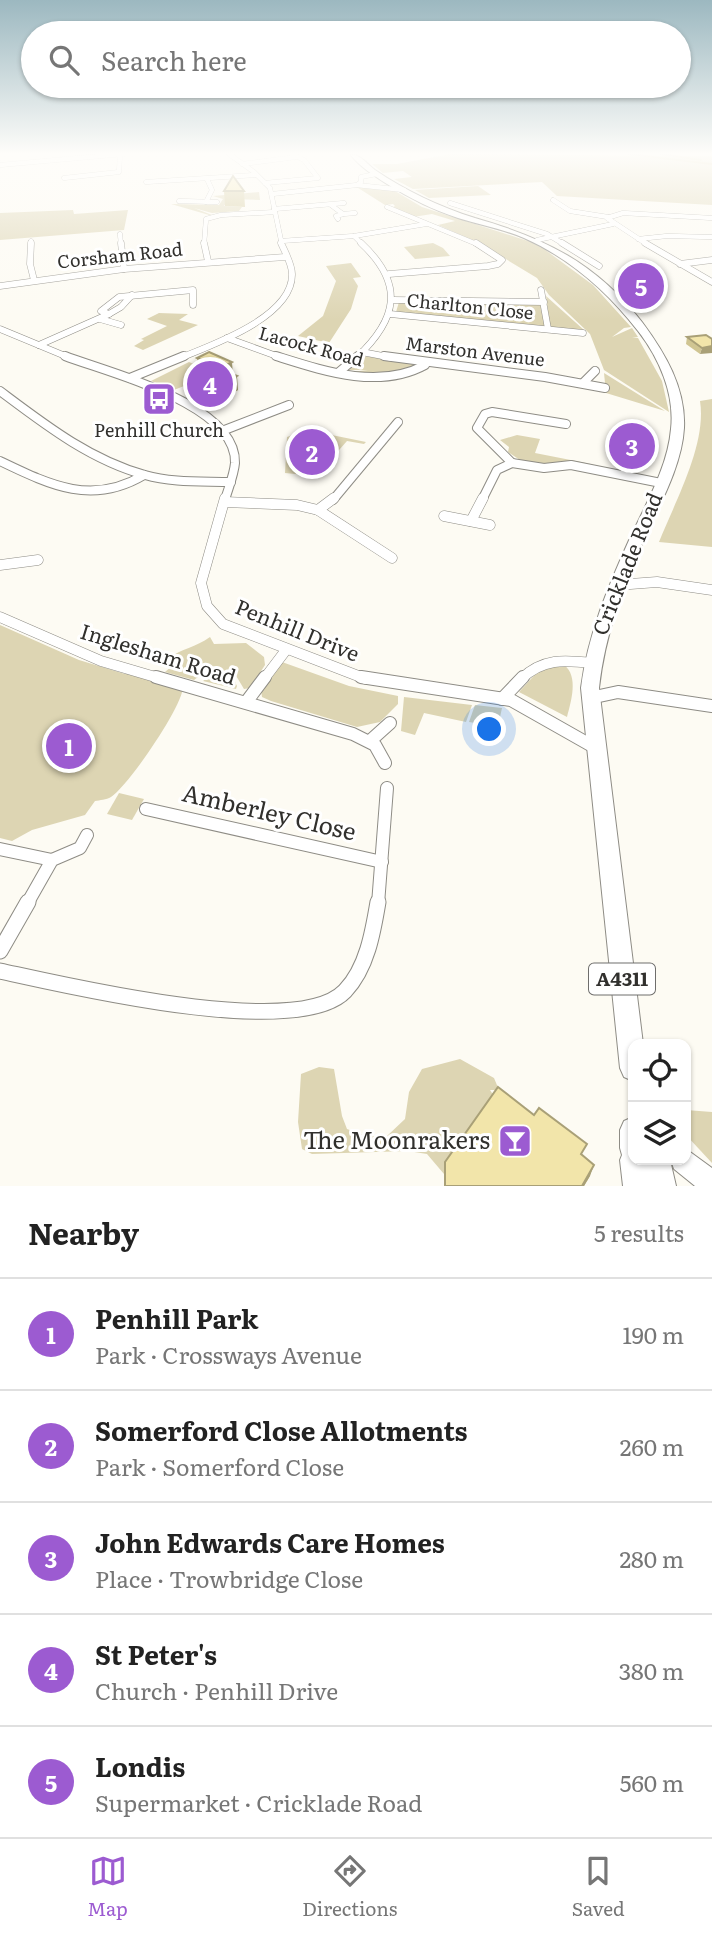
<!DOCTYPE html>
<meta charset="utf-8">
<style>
body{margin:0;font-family:Literata,serif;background:#f2f2f2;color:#222}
.controls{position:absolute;right:21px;bottom:21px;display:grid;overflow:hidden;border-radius:14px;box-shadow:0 2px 5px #0004}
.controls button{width:63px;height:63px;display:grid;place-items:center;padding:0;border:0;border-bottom:2px solid #e0e0e0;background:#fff;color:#222;font:35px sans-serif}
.you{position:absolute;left:490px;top:730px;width:24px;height:24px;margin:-18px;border:5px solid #fff;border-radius:50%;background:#1a73e8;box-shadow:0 0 0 10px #1a73e833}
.badge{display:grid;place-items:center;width:46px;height:46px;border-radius:50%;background:#9c5bd1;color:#fff;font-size:23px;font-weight:700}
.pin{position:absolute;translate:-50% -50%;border:4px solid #fff;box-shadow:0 2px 7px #0006}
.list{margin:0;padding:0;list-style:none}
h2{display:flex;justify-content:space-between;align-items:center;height:91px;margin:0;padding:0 28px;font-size:30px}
h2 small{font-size:23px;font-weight:400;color:#767676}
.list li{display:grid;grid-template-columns:46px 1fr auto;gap:21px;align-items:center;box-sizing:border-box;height:112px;padding:0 28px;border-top:2px solid #e0e0e0}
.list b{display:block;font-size:26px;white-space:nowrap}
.list p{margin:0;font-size:23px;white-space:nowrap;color:#767676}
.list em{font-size:23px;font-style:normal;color:#767676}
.icon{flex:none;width:38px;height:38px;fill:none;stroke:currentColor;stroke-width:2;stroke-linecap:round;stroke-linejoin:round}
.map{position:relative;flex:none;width:712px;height:1186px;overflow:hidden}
.search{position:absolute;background:#fff;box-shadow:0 2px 5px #0004;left:21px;right:21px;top:21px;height:77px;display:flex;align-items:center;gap:18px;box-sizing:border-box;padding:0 24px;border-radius:38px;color:#767676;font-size:26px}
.sheet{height:651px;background:#fff}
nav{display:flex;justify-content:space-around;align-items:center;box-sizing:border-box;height:98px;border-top:2px solid #e0e0e0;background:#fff;font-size:19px;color:#767676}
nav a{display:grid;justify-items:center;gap:4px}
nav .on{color:#9c5bd1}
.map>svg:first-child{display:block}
.green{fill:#ddd5b3}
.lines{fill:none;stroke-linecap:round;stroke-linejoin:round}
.stream{stroke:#cabd84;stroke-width:2}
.minor-far5-casing{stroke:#8e8c85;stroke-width:5}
.minor-far4-casing{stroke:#8e8c85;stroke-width:7}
.minor-far3-casing{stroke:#8e8c85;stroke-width:10}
.minor-far2-casing{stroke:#8e8c85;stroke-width:11}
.minor-far1-casing{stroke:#8e8c85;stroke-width:14}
.minor-casing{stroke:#8e8c85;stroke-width:17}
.secondary-casing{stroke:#8e8c85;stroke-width:2}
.primary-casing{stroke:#8e8c85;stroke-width:2}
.minor-far5{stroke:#fff;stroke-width:4.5}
.minor-far4{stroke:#fff;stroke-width:6}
.minor-far3{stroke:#fff;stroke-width:8}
.minor-far2{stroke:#fff;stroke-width:10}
.minor-far1{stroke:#fff;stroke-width:12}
.minor{stroke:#fff;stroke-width:15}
.secondary{fill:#fff;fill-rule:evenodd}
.primary{fill:#fff;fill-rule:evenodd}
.wall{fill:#d0c592}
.shaded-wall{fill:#a9a077}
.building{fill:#f2e5aa;stroke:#a9a077;stroke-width:2}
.labels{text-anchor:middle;stroke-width:6;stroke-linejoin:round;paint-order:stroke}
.far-street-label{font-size:18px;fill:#31302d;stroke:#fff}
.far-poi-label{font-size:18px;fill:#31302d;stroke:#fff}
.shield{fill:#fff;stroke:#6f6e6c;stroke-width:2}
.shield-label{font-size:19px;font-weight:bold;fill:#31302d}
.street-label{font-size:21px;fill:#31302d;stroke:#fff}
.near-street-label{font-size:24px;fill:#31302d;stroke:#fff}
.near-poi-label{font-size:24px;fill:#31302d;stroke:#fff;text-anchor:end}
</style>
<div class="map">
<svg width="712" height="1186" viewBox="0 0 712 1186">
<rect width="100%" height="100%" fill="#fdfbf3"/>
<!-- green -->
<g class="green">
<polygon points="450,154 712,156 712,205 557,196 542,182 413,189 394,179 412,177 403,171 383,173 372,164 397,164"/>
<polygon points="355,186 395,191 422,207 528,241 544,249 593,285 631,327 624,328 612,337 632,328 638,337 632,337 638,338 662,381 669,412 604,370 590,334 549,295 537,278 481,244 438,225 455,221 432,214 413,217 393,207 395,206 393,204 385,205"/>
<polygon points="478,186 491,195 429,198 415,190"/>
<polygon points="259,192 260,200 229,199 224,206 242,207 239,211 212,213 194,208 212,215 209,215 171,204 219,205 223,199 213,196"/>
<polygon points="73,210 74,214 128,210 124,230 0,240 0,213"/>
<polygon points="433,243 443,248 450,256 415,259 404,247"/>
<polygon points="351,263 361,277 353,278 358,286 351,309 329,343 298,336 323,316 336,281 326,266"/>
<polygon points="546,296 584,330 550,327"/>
<polygon points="399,302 542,304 545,324 543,327 396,312"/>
<polygon points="159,313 188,314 179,320 198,325 143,350 134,346 144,340 141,339 167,326 147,319"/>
<polygon points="364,356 412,363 418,367 397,376 350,372 368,370 349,370"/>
<polygon points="189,362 203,368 199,380 174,390 151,381"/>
<polygon points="604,373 665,411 606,393"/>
<path d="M712 399V547L659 542C675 502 707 444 700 401Z"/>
<polygon points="307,430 366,442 364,444 347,441 316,476 285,473 287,437"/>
<polygon points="517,435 540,439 535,453 591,464 563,461 548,465 523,462 508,452 509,447 500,440"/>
<path d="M0 625 79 660 125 674H139L183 686C184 705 128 786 111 797 106 800 100 800 95 801L85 815 32 830 12 841 0 838Z"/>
<path d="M210 637 214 644 246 643 264 657 265 665 250 688 244 689 235 674H231L237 686 236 689 203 681 218 669 213 666 194 680 165 672 172 666 169 658C181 649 196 647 210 637Z"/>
<polygon points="282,662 349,686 398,696 398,704 380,722 357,727 271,701 262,697 261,690"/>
<path d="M564 665C579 676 571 702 567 717L519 692 541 668Z"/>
<polygon points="404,697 472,705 466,722 424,713 415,735 401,731"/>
<polygon points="475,705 502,708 499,722 493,726 469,722"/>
<polygon points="119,793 144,799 132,820 107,814"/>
<polygon points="460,1059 494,1078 499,1090 490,1090 496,1099 444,1174 427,1154 408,1151 312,1154 302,1149 298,1122 301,1074 319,1067 334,1069 342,1116 347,1129 366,1136 387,1136 405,1119 409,1092 422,1069"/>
<polygon points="686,1110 712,1112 712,1163 686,1135"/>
</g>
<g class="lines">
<!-- stream -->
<g class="stream">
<polyline points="629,154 712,164"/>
<polyline points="661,154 701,160"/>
</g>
<defs>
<g id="minor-far5">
<polyline points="229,154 254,172 270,188 282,245"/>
<polyline points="242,164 296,157"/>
<polyline points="0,165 123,154"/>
<polyline points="376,174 361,177 361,182 357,185 404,190"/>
<polyline points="64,178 119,172 120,154"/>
<polyline points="146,182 255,175"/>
<polyline points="265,183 318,178 304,160 292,154"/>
<polyline points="272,194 357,185"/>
<polyline points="553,200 570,211 608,217"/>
<polyline points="179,201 217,202"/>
<polyline points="206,202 212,190 207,179"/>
<polyline points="450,203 547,234 565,245"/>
<polyline points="331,205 343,214 336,216 338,219"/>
<polyline points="387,207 479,245"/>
<polyline points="274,209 344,203"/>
<polyline points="343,214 355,213"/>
<polyline points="120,234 121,245"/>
<polyline points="354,236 363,245"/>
<polyline points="638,239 667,236 712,237"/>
<polyline points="537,240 613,224"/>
<polyline points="281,241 354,236 426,224"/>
<polyline points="31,245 31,241"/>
<polyline points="204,245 206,219 221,215 275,212"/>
<polyline points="648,245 607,218 623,213 712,218"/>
</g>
<g id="minor-far4">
<polyline points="31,243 30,264 34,280"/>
<polyline points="121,243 124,269"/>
<polyline points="204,243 208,261"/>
<polyline points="562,243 599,266"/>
<polyline points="645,243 712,282"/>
<polyline points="680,264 712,260"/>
<polyline points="389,274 488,266 498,264 502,260 476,243"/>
<polyline points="0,286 124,269 285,257"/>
<polyline points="541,290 548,329"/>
<polyline points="393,300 544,302"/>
<polyline points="109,314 121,307 132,295"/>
<polyline points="390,314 583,333"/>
<polyline points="100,319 121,325"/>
<polyline points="0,329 70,358"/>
<polyline points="227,338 282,358"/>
<polyline points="39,345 109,314 101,311 119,297 193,290 193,305"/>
<polyline points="362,352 393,358"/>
<path d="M180 358C212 345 293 317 292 274 292 264 285 252 281 243"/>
<path d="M356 358C398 319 405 284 361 243"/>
</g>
<g id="minor-far3">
<path d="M65 356C109 373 237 404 235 463 234 475 228 489 225 500"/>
<path d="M276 356C324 371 379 390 425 365"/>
<polyline points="384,356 545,377 605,388"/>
<polyline points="339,372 358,356"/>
<polyline points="130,378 184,356"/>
<polyline points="583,383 595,371"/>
<path d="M0 391C44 424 90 460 145 475 172 483 202 481 231 482"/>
<polyline points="566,424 492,412 485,414 477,428 512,463 544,468 571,465 661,483"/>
<polyline points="222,431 289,405"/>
<path d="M0 461C50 485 92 506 144 475"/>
<polyline points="333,500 398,422"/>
<polyline points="482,500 497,470 512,463"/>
</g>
<g id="minor-far2">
<polyline points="225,498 201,583 207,606 223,624 366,679"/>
<polyline points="225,502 297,505 318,510 334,498"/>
<polyline points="318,510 392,558"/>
<polyline points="444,516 490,525"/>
<polyline points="471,521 483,498"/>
<polyline points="0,565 38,560"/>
<polyline points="617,585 657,582 712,590"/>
<polyline points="0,617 101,661 162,679"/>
<polyline points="264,679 286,650"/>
<path d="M521 679C543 658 564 660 592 663"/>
</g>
<g id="minor-far1">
<polyline points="156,677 353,734 375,745 385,763"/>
<polyline points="361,677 511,700 594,747"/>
<polyline points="590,698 618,692 712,706"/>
<polyline points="502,699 523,677"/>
<polyline points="247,701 265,677"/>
<polyline points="370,741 390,723"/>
<polyline points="146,809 382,862"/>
<polyline points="0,849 52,860"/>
<polyline points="27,904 52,860 80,848 87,835"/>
<polyline points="378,904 387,788"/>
</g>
<g id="minor">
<polyline points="0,951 28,902"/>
<path d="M0 971C65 985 297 1041 345 991 367 968 373 932 378 902"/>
</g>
<polygon id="secondary" points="686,1149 712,1168 712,1186 695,1186 674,1169 671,1160 686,1160"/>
<g id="primary">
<path d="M350 154C360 154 367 164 375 170 406 191 440 207 475 218 545 238 596 263 642 322 665 353 686 388 684 428 682 465 660 504 645 537 623 586 605 634 599 688L643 1044H633V1081L624 1077 620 1068 581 688C588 634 608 587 630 538 646 504 668 466 671 429 675 394 659 358 638 331 608 292 569 258 524 238 503 229 480 225 458 218 433 210 409 198 387 184 373 175 360 167 350 154Z"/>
<polygon points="633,1117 633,1160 670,1160 676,1186 623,1186 620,1160 622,1155 620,1148 620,1130 624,1121"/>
</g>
</defs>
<!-- minor-far5 casing -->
<use href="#minor-far5" class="minor-far5-casing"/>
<!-- minor-far4 casing -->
<use href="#minor-far4" class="minor-far4-casing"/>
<!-- minor-far3 casing -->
<use href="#minor-far3" class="minor-far3-casing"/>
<!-- minor-far2 casing -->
<use href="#minor-far2" class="minor-far2-casing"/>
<!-- minor-far1 casing -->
<use href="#minor-far1" class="minor-far1-casing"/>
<!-- minor casing -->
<use href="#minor" class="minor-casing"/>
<!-- secondary casing -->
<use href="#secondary" class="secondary-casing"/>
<!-- primary casing -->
<use href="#primary" class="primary-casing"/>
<!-- minor-far5 -->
<use href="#minor-far5" class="minor-far5"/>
<!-- minor-far4 -->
<use href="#minor-far4" class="minor-far4"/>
<!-- minor-far3 -->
<use href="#minor-far3" class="minor-far3"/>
<!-- minor-far2 -->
<use href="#minor-far2" class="minor-far2"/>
<!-- minor-far1 -->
<use href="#minor-far1" class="minor-far1"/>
<!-- minor -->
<use href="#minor" class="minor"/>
<!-- secondary -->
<use href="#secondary" class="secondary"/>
<!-- primary -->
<use href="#primary" class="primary"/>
</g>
<!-- wall -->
<g class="wall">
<polygon points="224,191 244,191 245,207 225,206"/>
<polygon points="706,335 700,354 686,344 687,337"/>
<polygon points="197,358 233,374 238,390 221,399 191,386 190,372 197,369"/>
<polygon points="644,434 639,452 625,452 626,449 622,448 624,441"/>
<polygon points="445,1162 590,1176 584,1186 444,1186"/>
</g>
<!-- shaded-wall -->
<g class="shaded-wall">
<polygon points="712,346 712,353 700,354 702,348"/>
<polygon points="232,362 233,376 219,369"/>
<polygon points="237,376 238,390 221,399 220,385"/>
<polygon points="594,1165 590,1176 584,1186 582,1186"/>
</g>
<!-- building -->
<g class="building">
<polygon points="233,176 244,191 224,191"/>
<polygon points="706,335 712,339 712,346 702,348 687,337"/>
<polygon points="209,352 232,362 219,369 237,376 220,385 190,372 202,367 196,364 204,361 197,358"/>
<polygon points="627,431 644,434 641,445 627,444 628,442 624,441"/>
<polygon points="498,1087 534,1115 539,1108 587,1144 581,1154 594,1165 582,1186 445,1186 445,1162"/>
</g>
<!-- sky -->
<linearGradient id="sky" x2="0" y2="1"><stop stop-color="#9cb8c0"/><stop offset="0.48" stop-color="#fefdfa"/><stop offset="1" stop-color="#fefdfa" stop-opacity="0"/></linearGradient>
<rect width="712" height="320" fill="url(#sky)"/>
<!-- icons -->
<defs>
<symbol id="bus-square" viewBox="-11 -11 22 22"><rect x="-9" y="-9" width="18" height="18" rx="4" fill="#9c5bd1" stroke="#fff"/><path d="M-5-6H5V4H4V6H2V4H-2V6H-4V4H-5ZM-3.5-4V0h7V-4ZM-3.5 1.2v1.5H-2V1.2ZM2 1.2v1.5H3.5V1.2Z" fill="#fff"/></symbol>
<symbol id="bar-square" viewBox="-11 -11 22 22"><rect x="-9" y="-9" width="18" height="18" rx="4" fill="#9c5bd1" stroke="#fff"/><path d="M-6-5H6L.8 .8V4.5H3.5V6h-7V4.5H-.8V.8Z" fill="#fff"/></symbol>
</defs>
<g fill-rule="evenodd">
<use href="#bus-square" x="140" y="380" width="38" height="38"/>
<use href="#bar-square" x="496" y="1122" width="38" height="38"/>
</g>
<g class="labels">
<!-- far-street labels -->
<g class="far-street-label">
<text transform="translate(120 256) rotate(-6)" y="6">Corsham Road</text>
<text transform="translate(470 307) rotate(6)" y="6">Charlton Close</text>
<text transform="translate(311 347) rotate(15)" y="6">Lacock Road</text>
<text transform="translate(475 352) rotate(7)" y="6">Marston Avenue</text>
</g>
<!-- far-poi labels -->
<g class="far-poi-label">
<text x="159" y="437">Penhill Church</text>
</g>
<!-- shield labels -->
<rect class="shield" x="589" y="963.5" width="66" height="31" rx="5"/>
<g class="shield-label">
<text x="622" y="986">A4311</text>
</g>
<!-- street labels -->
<g class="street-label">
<text transform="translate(628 564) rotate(-68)" y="7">Cricklade Road</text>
<text transform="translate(297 631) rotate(22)" y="7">Penhill Drive</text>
<text transform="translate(158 655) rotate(17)" y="7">Inglesham Road</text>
</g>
<!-- near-street labels -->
<g class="near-street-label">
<text transform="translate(269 813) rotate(13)" y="8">Amberley Close</text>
</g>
<!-- near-poi labels -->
<g class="near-poi-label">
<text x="490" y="1149">The Moonrakers</text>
</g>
</g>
</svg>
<div class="controls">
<button><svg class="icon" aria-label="locate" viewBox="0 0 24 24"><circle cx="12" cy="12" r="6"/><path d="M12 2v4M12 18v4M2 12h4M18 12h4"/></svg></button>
<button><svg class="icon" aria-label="layers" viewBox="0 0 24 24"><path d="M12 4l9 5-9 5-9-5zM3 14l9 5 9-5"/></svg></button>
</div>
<div class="you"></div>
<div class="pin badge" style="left:69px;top:746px">1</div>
<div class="pin badge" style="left:312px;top:452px">2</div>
<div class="pin badge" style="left:632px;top:446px">3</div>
<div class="pin badge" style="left:210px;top:384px">4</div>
<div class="pin badge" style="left:641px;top:286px">5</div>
<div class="search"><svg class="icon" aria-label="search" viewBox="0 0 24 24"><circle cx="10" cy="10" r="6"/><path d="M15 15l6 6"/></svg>Search here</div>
</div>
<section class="sheet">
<h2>Nearby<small>5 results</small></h2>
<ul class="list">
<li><span class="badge">1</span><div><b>Penhill Park</b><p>Park · Crossways Avenue</p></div><em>190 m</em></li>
<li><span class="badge">2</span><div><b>Somerford Close Allotments</b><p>Park · Somerford Close</p></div><em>260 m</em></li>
<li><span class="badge">3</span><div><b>John Edwards Care Homes</b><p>Place · Trowbridge Close</p></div><em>280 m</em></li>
<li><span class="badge">4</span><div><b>St Peter's</b><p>Church · Penhill Drive</p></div><em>380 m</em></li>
<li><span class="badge">5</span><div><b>Londis</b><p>Supermarket · Cricklade Road</p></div><em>560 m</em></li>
</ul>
</section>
<nav>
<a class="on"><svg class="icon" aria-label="map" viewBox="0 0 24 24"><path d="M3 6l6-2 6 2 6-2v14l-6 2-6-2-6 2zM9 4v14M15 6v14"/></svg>Map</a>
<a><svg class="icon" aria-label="directions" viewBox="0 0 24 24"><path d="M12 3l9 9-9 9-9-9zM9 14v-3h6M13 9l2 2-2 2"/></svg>Directions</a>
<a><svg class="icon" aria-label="saved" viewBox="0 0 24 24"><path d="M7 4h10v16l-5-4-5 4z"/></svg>Saved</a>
</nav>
